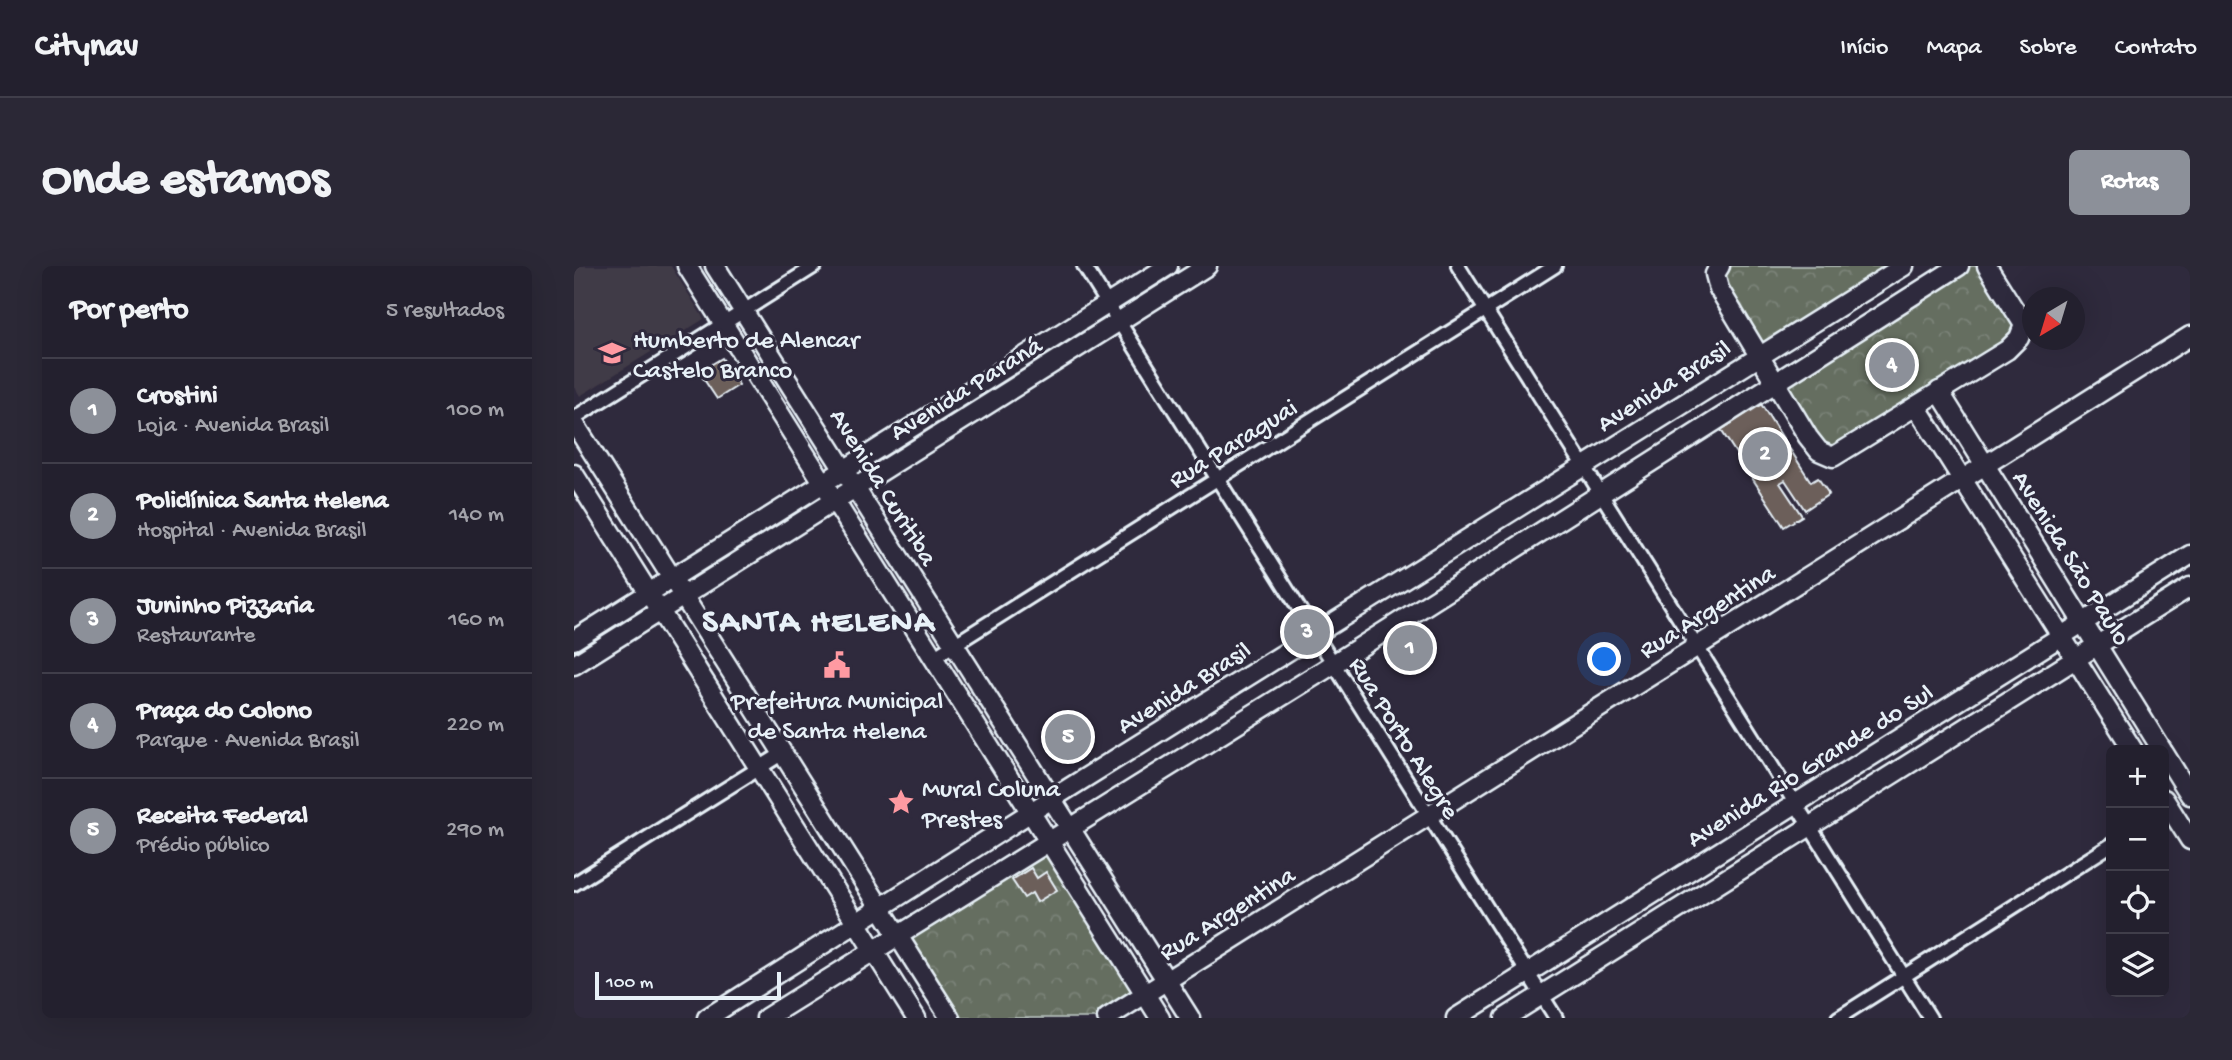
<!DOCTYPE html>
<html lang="pt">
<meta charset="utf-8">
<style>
body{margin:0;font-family:"Gochi Hand",sans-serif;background:#2b2836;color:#f1f3f6}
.controls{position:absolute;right:21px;bottom:21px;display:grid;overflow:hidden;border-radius:10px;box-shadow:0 7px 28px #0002}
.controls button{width:63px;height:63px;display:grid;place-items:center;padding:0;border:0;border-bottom:2px solid #403e4a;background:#23202e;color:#f1f3f6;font:35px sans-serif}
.compass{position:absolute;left:1448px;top:21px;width:63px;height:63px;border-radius:50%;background:#23202e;box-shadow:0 7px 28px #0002;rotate:218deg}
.scale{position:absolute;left:21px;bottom:18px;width:186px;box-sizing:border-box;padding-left:7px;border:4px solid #e8f1f8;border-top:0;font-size:19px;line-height:24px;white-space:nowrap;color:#e8f1f8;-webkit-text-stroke:5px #2f2a3d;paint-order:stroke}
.you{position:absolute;left:1031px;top:394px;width:24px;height:24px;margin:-18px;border:5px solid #fff;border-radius:50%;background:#1a73e8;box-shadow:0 0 0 10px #1a73e833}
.badge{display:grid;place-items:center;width:46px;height:46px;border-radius:50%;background:#8c9099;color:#fff;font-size:23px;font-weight:700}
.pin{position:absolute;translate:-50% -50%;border:4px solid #fff;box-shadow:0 2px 7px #0006}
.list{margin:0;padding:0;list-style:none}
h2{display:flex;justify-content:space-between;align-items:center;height:91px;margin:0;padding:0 28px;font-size:30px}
h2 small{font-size:23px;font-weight:400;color:#a3a3aa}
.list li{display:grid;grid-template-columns:46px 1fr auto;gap:21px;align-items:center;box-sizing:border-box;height:105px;padding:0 28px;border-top:2px solid #403e4a}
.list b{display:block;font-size:26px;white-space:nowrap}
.list p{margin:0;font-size:23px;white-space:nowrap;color:#a3a3aa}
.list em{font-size:23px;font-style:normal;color:#a3a3aa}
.icon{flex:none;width:38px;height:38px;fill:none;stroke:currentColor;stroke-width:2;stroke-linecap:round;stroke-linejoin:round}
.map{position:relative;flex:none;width:1616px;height:752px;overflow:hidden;border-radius:10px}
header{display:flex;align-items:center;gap:42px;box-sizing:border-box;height:98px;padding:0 35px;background:#23202e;border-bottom:2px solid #403e4a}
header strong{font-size:33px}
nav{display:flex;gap:38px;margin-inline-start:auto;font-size:24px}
.intro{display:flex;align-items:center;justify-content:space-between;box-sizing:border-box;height:168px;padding:0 42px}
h1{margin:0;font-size:49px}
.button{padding:18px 32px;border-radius:10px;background:#8c9099;color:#fff;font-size:24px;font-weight:700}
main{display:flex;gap:42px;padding:0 42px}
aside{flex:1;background:#23202e;border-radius:10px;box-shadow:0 7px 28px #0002}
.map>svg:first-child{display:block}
.built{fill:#413a46}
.park{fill:url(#park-crowns);stroke:#a6b0ac;stroke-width:2}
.building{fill:#6c5f5a;stroke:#e8f1f8;stroke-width:2}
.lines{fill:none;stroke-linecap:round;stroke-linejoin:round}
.street-casing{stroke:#e8f1f8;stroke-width:18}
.secondary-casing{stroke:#e8f1f8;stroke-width:23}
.street{stroke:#2f2a3d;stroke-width:12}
.secondary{stroke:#2f2a3d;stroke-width:18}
.labels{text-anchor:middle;stroke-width:6;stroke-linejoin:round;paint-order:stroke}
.poi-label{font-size:26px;fill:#e8f1f8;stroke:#2f2a3d;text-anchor:start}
.street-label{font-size:26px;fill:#e8f1f8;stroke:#2f2a3d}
.district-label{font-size:33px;font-weight:bold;letter-spacing:2px;fill:#e8f1f8;stroke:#2f2a3d}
</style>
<header>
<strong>Citynav</strong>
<nav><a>Início</a><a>Mapa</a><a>Sobre</a><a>Contato</a></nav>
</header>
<div class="intro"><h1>Onde estamos</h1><a class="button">Rotas</a></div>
<main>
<aside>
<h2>Por perto<small>5 resultados</small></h2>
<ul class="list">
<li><span class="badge">1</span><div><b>Crostini</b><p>Loja · Avenida Brasil</p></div><em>100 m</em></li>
<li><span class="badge">2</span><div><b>Policlínica Santa Helena</b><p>Hospital · Avenida Brasil</p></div><em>140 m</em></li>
<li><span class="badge">3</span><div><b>Juninho Pizzaria</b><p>Restaurante</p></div><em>160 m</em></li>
<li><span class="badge">4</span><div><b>Praça do Colono</b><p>Parque · Avenida Brasil</p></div><em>220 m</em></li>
<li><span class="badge">5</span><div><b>Receita Federal</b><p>Prédio público</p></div><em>290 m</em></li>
</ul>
</aside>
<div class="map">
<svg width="1616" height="752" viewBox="0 0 1616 752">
<defs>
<pattern id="park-crowns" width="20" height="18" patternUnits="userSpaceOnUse" patternTransform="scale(1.75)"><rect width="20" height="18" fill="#656e61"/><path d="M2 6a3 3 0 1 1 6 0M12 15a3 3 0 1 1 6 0" fill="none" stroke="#7b8378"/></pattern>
</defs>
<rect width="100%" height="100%" fill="#2f2a3d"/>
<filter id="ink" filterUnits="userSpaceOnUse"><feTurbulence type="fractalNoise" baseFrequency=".0143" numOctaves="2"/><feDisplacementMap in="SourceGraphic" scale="14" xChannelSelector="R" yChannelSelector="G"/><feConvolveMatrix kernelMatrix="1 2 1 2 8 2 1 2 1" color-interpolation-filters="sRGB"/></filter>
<g filter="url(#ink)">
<!-- built -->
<polygon class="built" points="0,0 97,0 130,53 6,130 0,120"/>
<!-- park -->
<g class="park">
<polygon points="1151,0 1320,0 1187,84 1149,21"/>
<polygon points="1394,0 1407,0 1443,57 1441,70 1260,185 1251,182 1207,117"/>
<polygon points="473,579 565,727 526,752 383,752 332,669"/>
</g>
<!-- building -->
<g class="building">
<polygon points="148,92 165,119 143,133 125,106"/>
<polygon points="1187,138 1237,216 1244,212 1255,228 1231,244 1211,214 1206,217 1228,250 1210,261 1147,164"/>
<polygon points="457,602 463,612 472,606 483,624 463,636 458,627 450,632 438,614"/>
</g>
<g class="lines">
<defs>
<g id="street">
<polyline points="510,0 982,752"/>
<polyline points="884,0 1356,752"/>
<polyline points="0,152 241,0"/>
<polyline points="359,392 981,0"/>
<polyline points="0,618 209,487"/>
<polyline points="1264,752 1537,579"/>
</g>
<g id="secondary">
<polyline points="113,0 586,752"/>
<polyline points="141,0 616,752"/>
<polyline points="1146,0 1141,8 1145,23 1234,171 1245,185 1259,191 1433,84 1445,72 1450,59 1413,0"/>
<polyline points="1365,125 1588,484"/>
<polyline points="1342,140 1559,484"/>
<polyline points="0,157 376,752"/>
<polyline points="0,208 342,752"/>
<polyline points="0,374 594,0"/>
<polyline points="0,399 633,0"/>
<polyline points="1590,487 1616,529"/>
<polyline points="1590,533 1616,574"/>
<polyline points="133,752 487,527 1330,0"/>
<polyline points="192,752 750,404 1385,0"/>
<polyline points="533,752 1616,70"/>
<polyline points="882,752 1616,289"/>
<polyline points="931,752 1616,321"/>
</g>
</defs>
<!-- street casing -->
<use href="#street" class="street-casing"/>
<!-- secondary casing -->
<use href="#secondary" class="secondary-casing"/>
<!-- street -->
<use href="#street" class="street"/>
<!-- secondary -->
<use href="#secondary" class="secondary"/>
</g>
</g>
<!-- icons -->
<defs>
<symbol id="school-bare" viewBox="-9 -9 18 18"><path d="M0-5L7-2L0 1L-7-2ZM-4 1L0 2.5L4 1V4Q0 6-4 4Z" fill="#ff9aa2" stroke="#2f2a3d" stroke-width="2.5" paint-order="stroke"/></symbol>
<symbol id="civic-bare" viewBox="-9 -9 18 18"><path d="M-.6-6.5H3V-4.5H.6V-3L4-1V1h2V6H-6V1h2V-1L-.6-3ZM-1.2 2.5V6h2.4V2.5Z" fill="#ff9aa2" stroke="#2f2a3d" stroke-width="2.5" paint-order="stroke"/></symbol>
<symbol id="sight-bare" viewBox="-9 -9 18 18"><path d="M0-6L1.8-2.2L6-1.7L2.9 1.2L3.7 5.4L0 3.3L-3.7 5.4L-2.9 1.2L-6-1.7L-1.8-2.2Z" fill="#ff9aa2" stroke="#2f2a3d" stroke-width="2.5" paint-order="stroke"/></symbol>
</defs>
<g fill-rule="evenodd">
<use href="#school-bare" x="19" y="68" width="38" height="38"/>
<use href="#civic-bare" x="244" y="380" width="38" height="38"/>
<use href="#sight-bare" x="308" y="517" width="38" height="38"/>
</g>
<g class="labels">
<!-- poi labels -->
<g class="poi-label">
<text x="59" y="81">Humberto de Alencar<tspan x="59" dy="30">Castelo Branco</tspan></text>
<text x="263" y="442" text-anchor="middle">Prefeitura Municipal<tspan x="263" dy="30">de Santa Helena</tspan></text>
<text x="348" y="530">Mural Coluna<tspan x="348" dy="30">Prestes</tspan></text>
</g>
<!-- street labels -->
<g class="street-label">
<text transform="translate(1089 118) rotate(-32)" y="9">Avenida Brasil</text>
<text transform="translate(391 121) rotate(-32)" y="9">Avenida Paraná</text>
<text transform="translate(658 176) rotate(-32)" y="9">Rua Paraguai</text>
<text transform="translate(311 220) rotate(58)" y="9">Avenida Curitiba</text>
<text transform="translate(1499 291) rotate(58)" y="9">Avenida São Paulo</text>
<text transform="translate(1132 344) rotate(-32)" y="9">Rua Argentina</text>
<text transform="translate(609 420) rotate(-32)" y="9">Avenida Brasil</text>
<text transform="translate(832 471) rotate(58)" y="9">Rua Porto Alegre</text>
<text transform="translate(1235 498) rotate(-32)" y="9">Avenida Rio Grande do Sul</text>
<text transform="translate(652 646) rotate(-32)" y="9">Rua Argentina</text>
</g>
<!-- district labels -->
<g class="district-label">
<text x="245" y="364">SANTA HELENA</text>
</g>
</g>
</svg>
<div class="controls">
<button>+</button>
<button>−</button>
<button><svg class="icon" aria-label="locate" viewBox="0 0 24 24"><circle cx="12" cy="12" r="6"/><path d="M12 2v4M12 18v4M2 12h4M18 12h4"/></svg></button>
<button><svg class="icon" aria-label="layers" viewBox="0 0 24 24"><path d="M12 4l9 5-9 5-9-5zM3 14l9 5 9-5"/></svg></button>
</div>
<svg class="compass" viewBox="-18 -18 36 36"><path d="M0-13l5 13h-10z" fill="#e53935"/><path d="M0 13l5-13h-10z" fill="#a3a3aa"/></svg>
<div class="scale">100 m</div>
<div class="you"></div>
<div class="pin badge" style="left:836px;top:382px">1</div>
<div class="pin badge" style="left:1191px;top:188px">2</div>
<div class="pin badge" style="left:733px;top:366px">3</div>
<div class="pin badge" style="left:1318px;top:99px">4</div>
<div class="pin badge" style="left:494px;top:471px">5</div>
</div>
</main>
